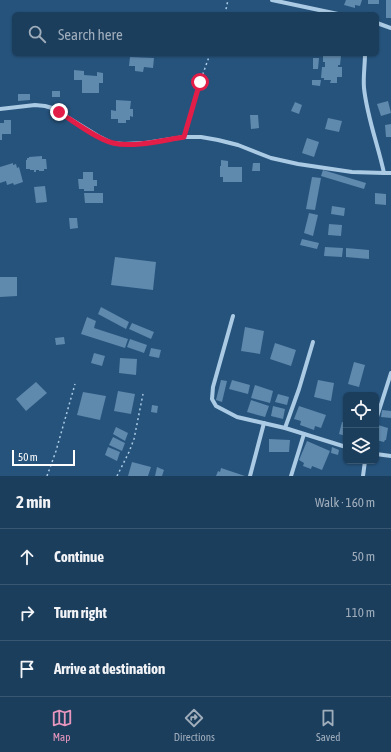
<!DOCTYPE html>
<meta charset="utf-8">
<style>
body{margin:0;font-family:"Asap Condensed",sans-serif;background:#294966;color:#f1f3f6}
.controls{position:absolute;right:12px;bottom:12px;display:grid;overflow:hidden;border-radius:6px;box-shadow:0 1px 3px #0004}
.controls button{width:36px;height:36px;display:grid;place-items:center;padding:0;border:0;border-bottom:1px solid #3a5772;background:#1c3e5d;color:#f1f3f6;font:20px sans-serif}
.scale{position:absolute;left:12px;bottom:10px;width:63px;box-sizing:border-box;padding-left:4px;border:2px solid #fff;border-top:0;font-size:11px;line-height:14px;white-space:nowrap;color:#fff;-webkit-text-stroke:3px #26537c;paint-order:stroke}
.stop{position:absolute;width:12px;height:12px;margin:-9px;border:3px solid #e11d48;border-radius:50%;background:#fff}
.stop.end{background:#e11d48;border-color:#fff;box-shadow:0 1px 4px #0008}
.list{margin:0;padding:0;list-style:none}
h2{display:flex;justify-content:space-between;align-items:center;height:52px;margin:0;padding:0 16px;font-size:17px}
h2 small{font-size:13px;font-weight:400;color:#a0aebc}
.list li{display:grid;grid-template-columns:26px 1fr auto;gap:12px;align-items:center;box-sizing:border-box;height:56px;padding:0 16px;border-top:1px solid #3a5772}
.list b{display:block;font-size:15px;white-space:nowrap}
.list em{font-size:13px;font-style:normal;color:#a0aebc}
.icon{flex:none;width:22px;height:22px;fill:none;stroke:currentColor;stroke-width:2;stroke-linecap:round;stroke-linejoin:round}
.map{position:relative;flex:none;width:391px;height:476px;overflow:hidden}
.search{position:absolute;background:#1c3e5d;box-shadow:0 1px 3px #0004;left:12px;right:12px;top:12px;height:44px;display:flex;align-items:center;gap:10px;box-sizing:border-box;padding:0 14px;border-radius:6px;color:#a0aebc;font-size:15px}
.sheet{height:220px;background:#1c3e5d}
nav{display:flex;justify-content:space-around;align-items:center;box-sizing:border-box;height:56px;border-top:1px solid #3a5772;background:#1c3e5d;font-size:11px;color:#a0aebc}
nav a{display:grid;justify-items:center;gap:2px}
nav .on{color:#e797bd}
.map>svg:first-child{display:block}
.building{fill:#5f89ad}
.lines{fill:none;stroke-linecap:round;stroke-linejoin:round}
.path{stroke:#abcae4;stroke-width:1.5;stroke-dasharray:2 3;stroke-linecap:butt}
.street{stroke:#abcae4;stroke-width:4}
.route{stroke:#e11d48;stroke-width:5}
</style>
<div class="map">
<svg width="391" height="476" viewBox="0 0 391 476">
<rect width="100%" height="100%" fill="#26537c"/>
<!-- building -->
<g class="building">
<polygon points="346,0 362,0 360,6 355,5 355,8 344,5"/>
<rect x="368" y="0" width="11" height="4"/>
<rect x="386" y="0" width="5" height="18"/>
<polygon points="323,55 341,56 340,65 338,65 338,67 342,67 342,77 337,77 337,83 330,83 331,80 324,80 324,78 321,78 322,67 325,67 325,62 323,62"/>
<polygon points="130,57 154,58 153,68 144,67 143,72 135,71 135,66 129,66"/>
<polygon points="313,58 319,58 318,69 313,69"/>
<polygon points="74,70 84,71 84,75 97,76 97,72 103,73 103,83 99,83 99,93 82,93 82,80 74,80"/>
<polygon points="312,80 321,80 320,86 312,85"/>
<rect x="52" y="91" width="8" height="6"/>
<polygon points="18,94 30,94 30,100 18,101"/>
<polygon points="116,100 131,101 130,109 133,109 133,117 130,116 130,120 126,120 126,123 118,123 118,119 111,119 111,110 116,111"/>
<polygon points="388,101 391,113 381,116 377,104"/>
<polygon points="295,102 302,105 299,114 291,111"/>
<polygon points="250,115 258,115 259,128 251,129"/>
<polygon points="328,118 342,121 339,132 325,129"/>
<polygon points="4,120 11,120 11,134 2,134 2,140 0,140 0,123 4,123"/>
<polygon points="391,124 391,137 386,137 385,125"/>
<polygon points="307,138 319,142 314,157 302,153"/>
<polygon points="42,156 42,159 46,159 47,169 44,169 44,171 39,171 39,170 36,170 36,172 34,172 34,170 30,170 30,169 26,169 26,160 27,160 27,158 29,158 29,157"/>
<polygon points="221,160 228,161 228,167 242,167 242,182 223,182 223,177 220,177 220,166 221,166"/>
<polygon points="13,163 13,165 16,164 17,168 19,167 23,182 14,185 13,183 7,185 6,181 0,183 0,167"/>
<polygon points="253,163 260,163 260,171 252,171"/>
<polygon points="323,170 366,183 364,189 321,176"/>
<polygon points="83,172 93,172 93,180 97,180 97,186 94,186 94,191 84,191 84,189 79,189 78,179 83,179"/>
<polygon points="312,177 321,178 315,210 306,209"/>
<polygon points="45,186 47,202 36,203 34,187"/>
<polygon points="84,193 103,193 103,203 85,203"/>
<polygon points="375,193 386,194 386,205 375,204"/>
<polygon points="332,206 345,208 344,216 331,214"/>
<polygon points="309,213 318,215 313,236 304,233"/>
<polygon points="69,218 77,218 78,228 70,229"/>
<polygon points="329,224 342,225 341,236 328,235"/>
<polygon points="302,239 319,243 317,249 300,245"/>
<polygon points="325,247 343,248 342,257 324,256"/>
<polygon points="346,248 369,250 369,259 346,257"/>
<polygon points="115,257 156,262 153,290 111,285"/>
<polygon points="0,277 17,277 17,296 0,297"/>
<polygon points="101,307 129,322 126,329 98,314"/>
<polygon points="87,317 96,321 94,328 128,339 125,348 81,334"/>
<polygon points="132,323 154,332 151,339 129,329"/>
<polygon points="245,327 264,331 260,354 241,351"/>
<polygon points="64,337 65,344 56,345 55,338"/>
<polygon points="130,339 147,345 144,353 127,347"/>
<polygon points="275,343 296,350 291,366 270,359"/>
<polygon points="151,348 161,350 159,358 149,356"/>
<polygon points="94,353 105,356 102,366 91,363"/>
<polygon points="120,358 137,359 136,375 119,373"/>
<polygon points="354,362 365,365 359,387 348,384"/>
<polygon points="221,380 227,381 222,402 216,400"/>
<polygon points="232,380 250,385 248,394 229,389"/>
<polygon points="318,380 334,383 331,401 314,397"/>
<polygon points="36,382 47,393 26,411 16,399"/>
<polygon points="255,385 273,391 270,403 251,398"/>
<polygon points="118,391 135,394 131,414 114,411"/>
<polygon points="83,392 106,396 100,420 77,415"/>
<polygon points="278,394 289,397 287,405 275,402"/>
<polygon points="251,400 269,406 265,417 247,412"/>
<polygon points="152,405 158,406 157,413 151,412"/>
<polygon points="273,406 285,409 283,419 271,416"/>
<polygon points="299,406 326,415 321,428 315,426 314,430 300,425 301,421 294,419"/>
<polygon points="382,410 391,411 391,418 381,417"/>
<polygon points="342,422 346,423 346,436 339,434"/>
<polygon points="378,425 388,428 386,440 385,440 384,442 376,440 376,434"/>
<polygon points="116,427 128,433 125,441 113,434"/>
<polygon points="113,437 125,443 122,451 109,445"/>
<polygon points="269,439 290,440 289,452 269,452"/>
<polygon points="307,441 330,451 322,470 312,466 311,469 303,466 304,463 299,460"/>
<polygon points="108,447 120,452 117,461 105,455"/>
<polygon points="332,447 339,450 338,455 331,453"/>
<polygon points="132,462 151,467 148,476 128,476"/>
<polygon points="157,467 164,470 162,476 155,476"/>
<polygon points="221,468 245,476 216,476 218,471 220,472"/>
</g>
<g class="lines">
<!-- path -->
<g class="path">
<polyline points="225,14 228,0"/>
<polyline points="186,132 200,82 210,54"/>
<polyline points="47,476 56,451 75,384"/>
<polyline points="117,476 129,452 134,439 143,394"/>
</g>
<!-- street -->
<g class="street">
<polyline points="272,0 338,14"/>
<polyline points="377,23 391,28"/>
<path d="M365 54C365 65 363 77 364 88 367 117 378 145 384 173"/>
<polyline points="0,109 35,105 45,106 52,108 59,112 98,136 112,143 124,144 145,143 184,137 201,137 218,140 238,145 271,158 298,164 352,172 384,173 391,173"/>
<polyline points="233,316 213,387 212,399 216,406 237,417 285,428 346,447"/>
<polyline points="376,420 391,373"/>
<polyline points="285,428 299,389 313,342"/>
<polyline points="376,454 391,456"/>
<polyline points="250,476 264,423"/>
<polyline points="291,476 304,434"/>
<polyline points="363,476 365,461"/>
</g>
</g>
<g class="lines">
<!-- route -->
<path class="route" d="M59 112C73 121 98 140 113 143 133 148 164 140 184 137L200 82"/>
</g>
</svg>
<div class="controls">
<button><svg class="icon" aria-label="locate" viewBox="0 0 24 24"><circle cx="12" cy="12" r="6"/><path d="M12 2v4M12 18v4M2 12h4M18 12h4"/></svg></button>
<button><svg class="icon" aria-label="layers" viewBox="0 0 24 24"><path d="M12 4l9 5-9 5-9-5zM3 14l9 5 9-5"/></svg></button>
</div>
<div class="scale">50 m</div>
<div class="stop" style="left:200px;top:82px"></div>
<div class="stop end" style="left:59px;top:112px"></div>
<div class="search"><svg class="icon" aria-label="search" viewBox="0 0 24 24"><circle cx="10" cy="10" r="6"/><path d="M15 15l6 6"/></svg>Search here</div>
</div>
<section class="sheet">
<h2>2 min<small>Walk · 160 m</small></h2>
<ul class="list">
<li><svg class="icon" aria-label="ahead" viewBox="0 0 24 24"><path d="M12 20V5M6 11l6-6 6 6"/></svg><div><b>Continue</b></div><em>50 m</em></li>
<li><svg class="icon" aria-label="right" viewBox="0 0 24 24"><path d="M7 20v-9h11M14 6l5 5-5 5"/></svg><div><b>Turn right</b></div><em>110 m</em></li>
<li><svg class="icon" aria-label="arrive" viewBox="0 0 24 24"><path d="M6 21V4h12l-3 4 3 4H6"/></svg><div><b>Arrive at destination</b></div></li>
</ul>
</section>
<nav>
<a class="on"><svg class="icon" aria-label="map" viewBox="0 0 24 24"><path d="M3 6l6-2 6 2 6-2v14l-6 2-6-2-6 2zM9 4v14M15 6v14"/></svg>Map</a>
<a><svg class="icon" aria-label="directions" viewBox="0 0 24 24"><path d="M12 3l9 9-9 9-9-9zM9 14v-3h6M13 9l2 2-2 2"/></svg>Directions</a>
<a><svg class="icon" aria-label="saved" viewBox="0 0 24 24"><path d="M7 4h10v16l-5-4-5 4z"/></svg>Saved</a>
</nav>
